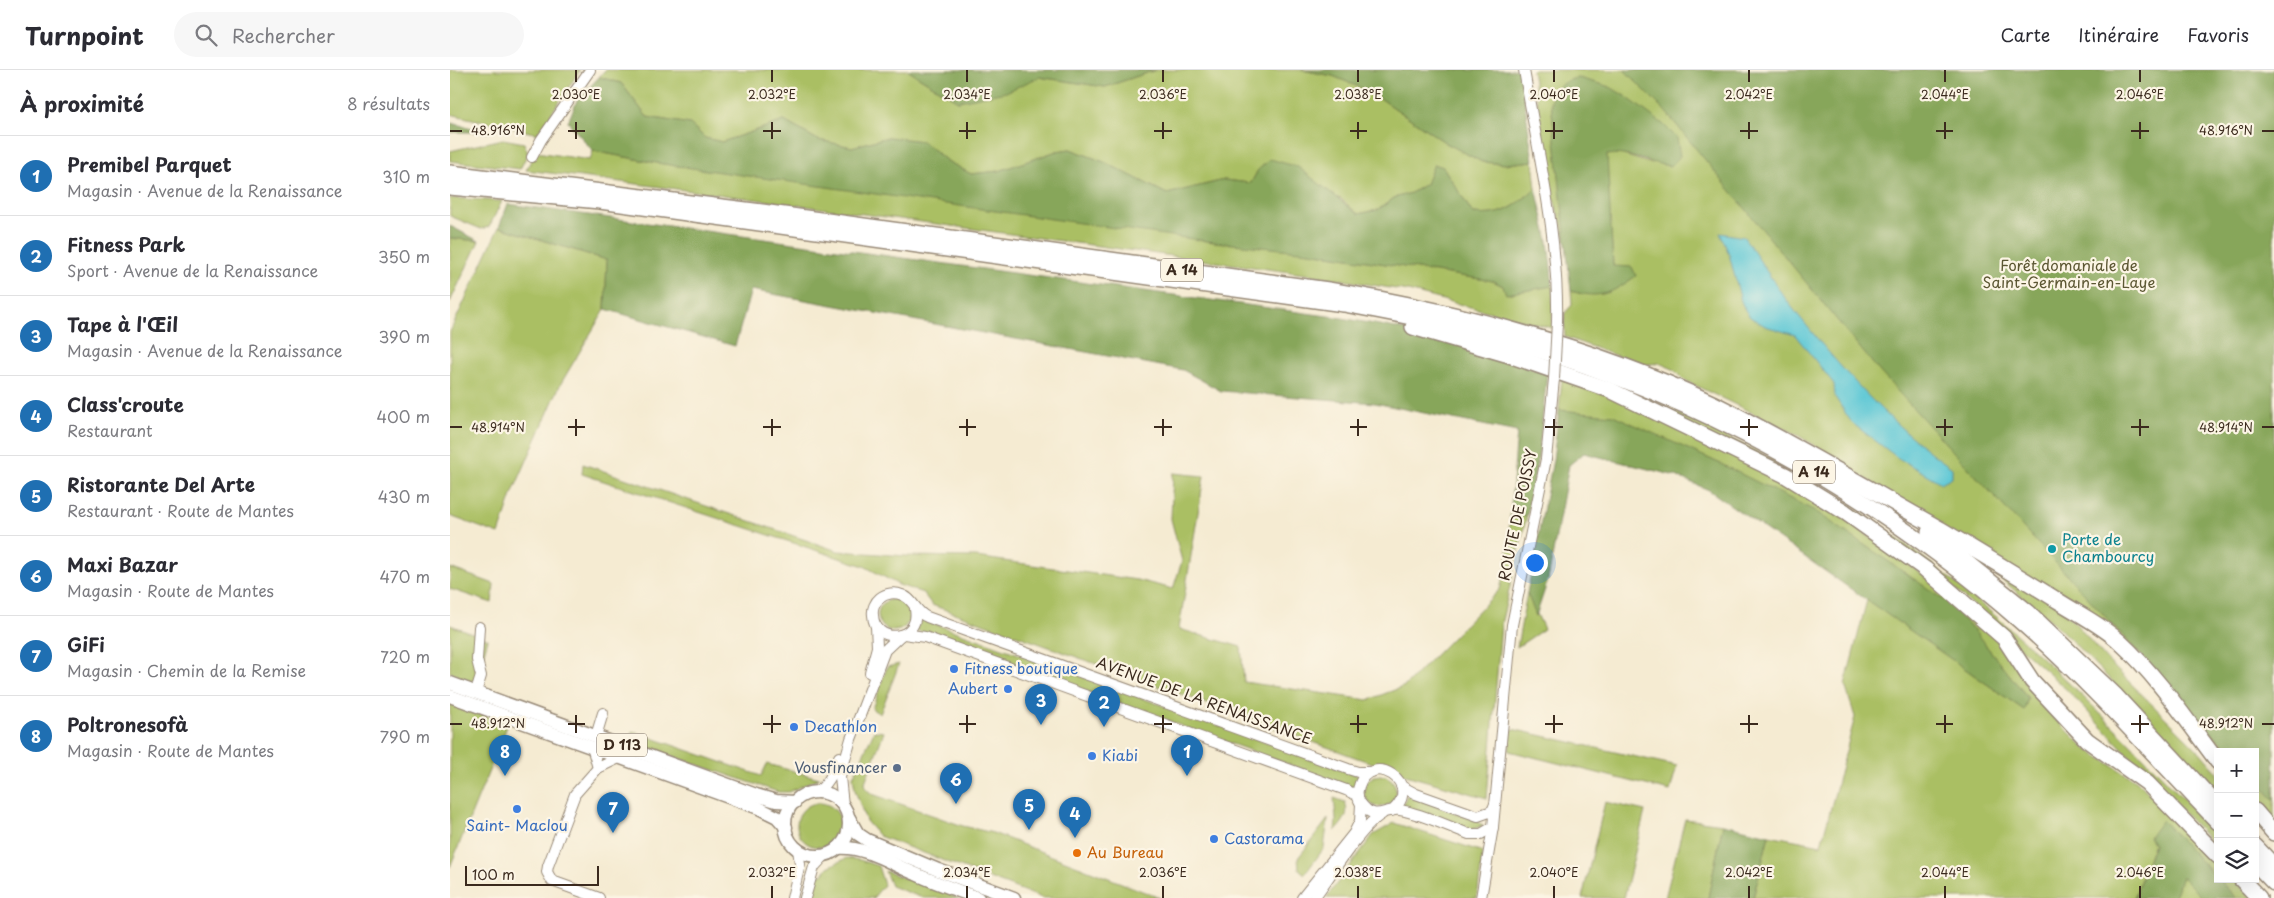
<!DOCTYPE html>
<html lang="fr">
<meta charset="utf-8">
<style>
body{margin:0;font-family:"Playpen Sans",sans-serif;background:#f7f7f7;color:#2b2b33}
.controls{position:absolute;right:15px;bottom:15px;display:grid;overflow:hidden;border-radius:0px;box-shadow:0 5px 20px #0002}
.controls button{width:45px;height:45px;display:grid;place-items:center;padding:0;border:0;border-bottom:1px solid #e1e1e2;background:#fff;color:#2b2b33;font:25px sans-serif}
.scale{position:absolute;left:15px;bottom:12px;width:134px;box-sizing:border-box;padding-left:5px;border:2px solid #3b2a1e;border-top:0;font-size:14px;line-height:18px;white-space:nowrap;color:#3b2a1e;-webkit-text-stroke:4px #fcf5e5;paint-order:stroke}
.you{position:absolute;left:1084px;top:492px;width:18px;height:18px;margin:-12px;border:4px solid #fff;border-radius:50%;background:#1a73e8;box-shadow:0 0 0 8px #1a73e833}
.badge{display:grid;place-items:center;width:32px;height:32px;border-radius:50%;background:#1f6fb2;color:#fff;font-size:16px;font-weight:700}
.pin{position:absolute;translate:-50% -41px;filter:drop-shadow(0 1px 2px #0008)}
.pin::after{content:'';position:absolute;top:26px;width:18px;height:15px;background:inherit;clip-path:polygon(0 0,100% 0,50% 100%)}
.list{margin:0;padding:0;list-style:none}
h2{display:flex;justify-content:space-between;align-items:center;height:65px;margin:0;padding:0 20px;font-size:21px}
h2 small{font-size:16px;font-weight:400;color:#7c7c81}
.list li{display:grid;grid-template-columns:32px 1fr auto;gap:15px;align-items:center;box-sizing:border-box;height:80px;padding:0 20px;border-top:1px solid #e1e1e2}
.list b{display:block;font-size:19px;white-space:nowrap}
.list p{margin:0;font-size:16px;white-space:nowrap;color:#7c7c81}
.list em{font-size:16px;font-style:normal;color:#7c7c81}
.icon{flex:none;width:28px;height:28px;fill:none;stroke:currentColor;stroke-width:2;stroke-linecap:round;stroke-linejoin:round}
.map{position:relative;flex:none;width:1824px;height:828px;overflow:hidden}
header{display:flex;align-items:center;gap:30px;box-sizing:border-box;height:70px;padding:0 25px;background:#fff;border-bottom:1px solid #e1e1e2}
header strong{font-size:24px}
nav{display:flex;gap:28px;margin-inline-start:auto;font-size:18px}
.search{width:350px;height:45px;background:#f7f7f7;display:flex;align-items:center;gap:12px;box-sizing:border-box;padding:0 18px;border-radius:28px;color:#7c7c81;font-size:19px}
main{display:flex}
aside{flex:1;background:#fff}
.map>svg:first-child{display:block}
.green{fill:#aabf64;stroke:#727441}
.forest{fill:#87a65a;stroke:#61683c}
.water{fill:#5cc7d5;stroke:#4c787a}
.lines{fill:none;stroke-linecap:round;stroke-linejoin:round}
.minor-casing{stroke:#988a78;stroke-width:12}
.major-casing{stroke:#988a78;stroke-width:15}
.highway-casing{stroke:#988a78;stroke-width:18}
.minor{stroke:#fff;stroke-width:10}
.major{stroke:#fff;stroke-width:12}
.highway{stroke:#fff;stroke-width:15}
.minor-bridge-casing{stroke:#988a78;stroke-width:12;stroke-linecap:butt}
.minor-bridge{stroke:#fff;stroke-width:10}
.ticks{fill:none;stroke:#3b2a1e;stroke-width:2}
.culture-dot{fill:#0f9aa8;stroke:#fcf5e5;stroke-width:2}
.shop-dot{fill:#3f7fe0;stroke:#fcf5e5;stroke-width:2}
.service-dot{fill:#5c6f8a;stroke:#fcf5e5;stroke-width:2}
.food-dot{fill:#e8710a;stroke:#fcf5e5;stroke-width:2}
.labels{text-anchor:middle;stroke-width:4.5;stroke-linejoin:round;paint-order:stroke}
.shield{fill:#fcf5e5;stroke:#75675a;stroke-width:1}
.shield-label{font-size:14px;font-weight:bold;fill:#3b2a1e}
.park-label{font-size:15px;fill:#5c5733;stroke:#fcf5e5}
.street-label{font-size:15px;fill:#3b2a1e;stroke:#fcf5e5}
.culture-label{font-size:15px;fill:#0d838f;stroke:#fcf5e5;text-anchor:start}
.shop-label{font-size:15px;fill:#366cbe;stroke:#fcf5e5;text-anchor:start}
.service-label{font-size:15px;fill:#4e5e75;stroke:#fcf5e5;text-anchor:end}
.food-label{font-size:15px;fill:#c56008;stroke:#fcf5e5;text-anchor:start}
.ticks-label{font-size:12px;text-anchor:middle;fill:#3b2a1e;stroke:#fcf5e5;stroke-width:4.5;stroke-linejoin:round;paint-order:stroke}
</style>
<header>
<strong>Turnpoint</strong>
<div class="search"><svg class="icon" aria-label="search" viewBox="0 0 24 24"><circle cx="10" cy="10" r="6"/><path d="M15 15l6 6"/></svg>Rechercher</div>
<nav><a>Carte</a><a>Itinéraire</a><a>Favoris</a></nav>
</header>
<main>
<aside>
<h2>À proximité<small>8 résultats</small></h2>
<ul class="list">
<li><span class="badge">1</span><div><b>Premibel Parquet</b><p>Magasin · Avenue de la Renaissance</p></div><em>310 m</em></li>
<li><span class="badge">2</span><div><b>Fitness Park</b><p>Sport · Avenue de la Renaissance</p></div><em>350 m</em></li>
<li><span class="badge">3</span><div><b>Tape à l'Œil</b><p>Magasin · Avenue de la Renaissance</p></div><em>390 m</em></li>
<li><span class="badge">4</span><div><b>Class'croute</b><p>Restaurant</p></div><em>400 m</em></li>
<li><span class="badge">5</span><div><b>Ristorante Del Arte</b><p>Restaurant · Route de Mantes</p></div><em>430 m</em></li>
<li><span class="badge">6</span><div><b>Maxi Bazar</b><p>Magasin · Route de Mantes</p></div><em>470 m</em></li>
<li><span class="badge">7</span><div><b>GiFi</b><p>Magasin · Chemin de la Remise</p></div><em>720 m</em></li>
<li><span class="badge">8</span><div><b>Poltronesofà</b><p>Magasin · Route de Mantes</p></div><em>790 m</em></li>
</ul>
</aside>
<div class="map">
<svg width="1824" height="828" viewBox="0 0 1824 828">
<rect width="100%" height="100%" fill="#fcf5e5"/>
<filter id="ink" filterUnits="userSpaceOnUse"><feTurbulence type="fractalNoise" baseFrequency=".02" numOctaves="2"/><feDisplacementMap in="SourceGraphic" scale="10" xChannelSelector="R" yChannelSelector="G"/><feConvolveMatrix kernelMatrix="1 2 1 2 8 2 1 2 1" color-interpolation-filters="sRGB"/></filter>
<filter id="wash" filterUnits="userSpaceOnUse"><feTurbulence type="fractalNoise" baseFrequency=".0096" numOctaves="4" result="noise"/><feDisplacementMap in="SourceGraphic" scale="20" xChannelSelector="R" yChannelSelector="G"/><feGaussianBlur stdDeviation="1.12" result="paint"/><feColorMatrix in="noise" values="0 0 0 0 0 0 0 0 0 0 0 0 0 0 0 0 0 1.4 0 .05"/><feComposite in="paint" operator="in"/></filter>
<g filter="url(#wash)">
<rect width="100%" height="100%" fill="#f5ebd2"/>
<!-- green -->
<g class="green">
<polygon points="0,0 130,0 88,64 0,44"/>
<path d="M155 0H457L508 31 589 7 655 17 706 0H852L883 6 921 22 996 73 1032 92 1057 94 1083 91 1086 118C1064 137 1054 147 1023 144L993 97 976 114 961 123 944 128 928 140 908 144 891 129 808 100 801 113 774 110 717 124 654 92 620 79 607 81 549 101 521 104 497 91 472 71 438 67 402 77 368 70 334 51 272 72 255 68 240 54 197 47 171 13 149 7Z"/>
<polygon points="1082,0 1176,0 1284,107 1795,682 1768,682 1694,587 1346,364 1234,310 1223,299 1209,293 1192,295 1115,267 1114,244 1122,235 1121,221 1132,224 1163,196 1156,85 1167,83 1202,94 1101,32 1117,177 1100,115"/>
<polygon points="53,69 74,73 78,83 70,99 0,91 0,81"/>
<polygon points="143,81 207,93 860,182 1043,211 1053,216 1103,216 1102,258 958,221 869,206 266,124 76,100 86,82 140,90"/>
<polygon points="0,128 52,131 39,157 31,159 0,146"/>
<polygon points="49,157 157,190 155,239 110,315 63,422 49,464 0,446 0,262"/>
<polygon points="0,168 29,171 0,232"/>
<polygon points="1112,307 1164,326 1361,425 1497,522 1552,574 1585,628 1635,678 1687,711 1768,793 1768,809 1712,750 1684,828 1303,828 1319,765 1371,775 1405,647 1395,615 1417,530 1574,640 1578,628 1521,557 1496,531 1271,394 1236,379 1109,340"/>
<path d="M1210 335C1260 359 1311 381 1358 410 1519 505 1641 631 1768 765V779L1617 620 1483 500 1207 337Z"/>
<polygon points="133,394 388,481 457,486 526,487 687,510 723,519 732,491 721,449 723,403 754,406 729,559 791,577 794,612 918,630 955,616 1050,519 1057,493 1060,449 1077,445 1051,554 1037,728 952,704 482,535 473,523 449,515 414,496 132,404"/>
<polygon points="1515,479 1601,529 1622,549 1655,588 1749,681 1768,703 1768,723 1687,637 1606,555"/>
<polygon points="0,498 44,514 42,533 0,519"/>
<polygon points="1077,523 1094,559 1067,577"/>
<circle cx="444" cy="545" r="16"/>
<polygon points="471,549 912,707 907,719 466,560"/>
<polygon points="0,555 38,569 25,613 0,602"/>
<polygon points="449,594 430,644 422,639 437,597"/>
<polygon points="0,634 58,654 0,797"/>
<polygon points="1062,659 1227,696 1220,721 1059,681"/>
<polygon points="182,661 311,706 317,694 369,708 339,722 328,722 181,672"/>
<polygon points="424,661 434,662 415,712 416,719 422,724 513,756 543,763 710,828 592,828 429,766 416,751 405,720 403,707"/>
<polygon points="1805,694 1824,715 1824,763 1805,741"/>
<circle cx="930" cy="721" r="16"/>
<polygon points="957,725 1025,750 1033,756 1019,760 952,737"/>
<path d="M884 728 895 732C900 745 893 752 885 761L886 749Z"/>
<polygon points="1155,732 1195,741 1174,828 1132,828"/>
<circle cx="369" cy="755" r="22"/>
<polygon points="878,749 874,778 855,804 849,799 848,788"/>
<polygon points="1235,749 1273,754 1258,828 1215,828"/>
<polygon points="944,753 1033,782 1027,828 876,828 923,765"/>
<polygon points="397,788 410,790 428,796 434,815 423,828 363,828 369,805 373,804 378,797"/>
<polygon points="435,801 509,828 473,828 441,816"/>
<polygon points="1732,807 1753,828 1723,828"/>
<polygon points="1768,809 1784,809 1802,828 1786,828"/>
</g>
<!-- forest -->
<g class="forest">
<polygon points="457,0 706,0 655,17 589,7 556,22 508,31"/>
<polygon points="852,0 1070,0 1083,91 1057,94 1032,92 996,73 921,22 883,6"/>
<polygon points="1174,0 1824,0 1824,730 1805,709 1805,682 1780,682 1429,301 1215,41"/>
<path d="M149 7 171 13 197 47 240 54 255 68 272 72 334 51 368 70 402 77 438 67 472 71 497 91 521 104 549 101 607 81 620 79 654 92 717 124 774 110 801 113 808 100 820 89 848 97 908 144 928 140 944 128 961 123 976 114 984 94 993 97 1023 144C1054 147 1064 137 1086 118L1098 171 1103 216 1056 224 1053 216 1043 211 860 182 764 172 207 93 143 81 118 52 127 30Z"/>
<path d="M1129 8 1160 17 1175 26 1213 54 1227 68 1230 86 1221 96C1200 94 1175 81 1157 85L1163 196 1182 197 1186 206C1162 223 1151 230 1121 221L1101 32 1102 23C1110 15 1116 9 1129 8Z"/>
<polygon points="0,53 41,62 0,62"/>
<polygon points="58,134 892,248 967,262 1097,303 1089,382 1077,445 1060,449 1067,362 925,333 771,321 733,300 301,220 285,276 155,239 157,190 49,157"/>
<polygon points="0,156 29,171 0,168"/>
<polygon points="1109,340 1163,345 1271,394 1365,441 1496,531 1521,557 1578,628 1574,640 1259,420 1226,406 1134,383 1119,395 1098,510 1086,546 1077,523 1103,390"/>
<polygon points="1712,750 1786,828 1753,828 1732,807 1723,828 1684,828 1704,774 1699,767"/>
<polygon points="1273,754 1319,765 1303,828 1258,828"/>
</g>
<!-- water -->
<path class="water" d="M1270 163 1294 167C1313 195 1331 225 1353 251 1396 305 1445 359 1502 398V407L1491 413 1448 388 1402 353 1385 327 1384 314 1345 265 1315 256 1300 247 1295 240 1291 231 1279 184Z"/>
</g>
<g filter="url(#ink)">
<g class="lines">
<defs>
<g id="minor">
<path d="M1074 0C1088 84 1109 167 1107 252"/>
<polyline points="82,87 91,70 140,0"/>
<path d="M465 539C471 572 424 575 423 545 422 539 425 532 430 528 436 523 445 522 452 525 464 529 465 542 477 547L898 699 908 702H922"/>
<polyline points="454,564 475,567 896,720 908,726"/>
<polyline points="420,603 427,577 426,556"/>
<polyline points="26,622 31,606 27,590 29,557"/>
<polyline points="146,666 153,643"/>
<polyline points="142,677 148,698"/>
<polyline points="951,716 966,724 1028,746 1042,741 1045,734"/>
<path d="M363 723C378 718 384 701 389 687"/>
<polyline points="393,735 390,707 401,669 435,580 451,565"/>
<path d="M942 741C975 713 920 680 909 716 906 724 908 732 914 737 926 751 936 738 950 740 973 744 997 756 1019 764H1031L1043 757"/>
<polyline points="149,828 102,811 97,802 98,796 125,724 148,698 171,687"/>
<polyline points="342,828 350,794 348,779"/>
<polyline points="355,828 364,797 375,785"/>
<polyline points="852,828 904,763 910,751 911,734"/>
<path d="M864 828C879 808 912 755 932 744"/>
<polyline points="1031,828 1043,757 1062,555 1096,389 1104,309"/>
</g>
<g id="major">
<polyline points="0,613 306,725 326,731 345,732"/>
<polyline points="0,626 309,738 327,747 336,757"/>
<circle cx="367" cy="754" r="32"/>
<polyline points="399,748 408,764 417,770 488,800 564,828"/>
<path d="M388 778C416 776 441 794 466 804 486 813 507 820 528 828"/>
</g>
<g id="highway">
<path d="M0 103 312 142 878 220C1011 242 1142 276 1264 334 1341 372 1415 417 1490 459 1530 483 1570 507 1610 532 1629 544 1653 556 1670 572 1708 607 1737 651 1768 692"/>
<path d="M0 117 150 131 894 234C947 244 1000 254 1052 269 1243 323 1422 420 1570 551 1641 613 1703 684 1768 752"/>
<polyline points="963,257 1056,284 1160,320 1335,405 1395,442 1475,499 1554,568 1582,611 1637,670 1697,713 1768,786"/>
<polyline points="1479,462 1578,542 1666,626 1768,736"/>
<polyline points="1805,741 1824,763"/>
<polyline points="1805,776 1824,796"/>
<polyline points="1805,793 1824,813"/>
<polyline points="1791,809 1809,828"/>
</g>
</defs>
<!-- minor casing -->
<use href="#minor" class="minor-casing"/>
<!-- major casing -->
<use href="#major" class="major-casing"/>
<!-- highway casing -->
<use href="#highway" class="highway-casing"/>
<!-- minor -->
<use href="#minor" class="minor"/>
<!-- major -->
<use href="#major" class="major"/>
<!-- highway -->
<use href="#highway" class="highway"/>
<defs>
<polyline id="minor-bridge" points="1104,309 1107,252"/>
</defs>
<!-- minor-bridge casing -->
<use href="#minor-bridge" class="minor-bridge-casing"/>
<!-- minor-bridge -->
<use href="#minor-bridge" class="minor-bridge"/>
</g>
</g>
<!-- ticks -->
<path class="ticks" d="M126 0V12M322 0V12M517 0V12M713 0V12M908 0V12M1104 0V12M1299 0V12M1495 0V12M1690 0V12M126 52V69M322 52V69M517 52V69M713 52V69M908 52V69M1104 52V69M1299 52V69M1495 52V69M1690 52V69M0 61H12M118 61H135M313 61H331M509 61H526M704 61H722M900 61H917M1095 61H1113M1290 61H1308M1486 61H1503M1681 61H1699M1812 61H1824M126 349V366M322 349V366M517 349V366M713 349V366M908 349V366M1104 349V366M1299 349V366M1495 349V366M1690 349V366M0 357H12M118 357H135M313 357H331M509 357H526M704 357H722M900 357H917M1095 357H1113M1290 357H1308M1486 357H1503M1681 357H1699M1812 357H1824M126 645V663M322 645V663M517 645V663M713 645V663M908 645V663M1104 645V663M1299 645V663M1495 645V663M1690 645V663M0 654H12M118 654H135M313 654H331M509 654H526M704 654H722M900 654H917M1095 654H1113M1290 654H1308M1486 654H1503M1681 654H1699M1812 654H1824M322 816V828M517 816V828M713 816V828M908 816V828M1104 816V828M1299 816V828M1495 816V828M1690 816V828"/>
<!-- markers -->
<circle class="culture-dot" cx="1602" cy="479" r="5"/>
<g class="shop-dot">
<circle cx="504" cy="599" r="5"/>
<circle cx="558" cy="619" r="5"/>
<circle cx="344" cy="657" r="5"/>
<circle cx="642" cy="686" r="5"/>
<circle cx="67" cy="739" r="5"/>
<circle cx="764" cy="769" r="5"/>
</g>
<circle class="service-dot" cx="447" cy="698" r="5"/>
<circle class="food-dot" cx="627" cy="783" r="5"/>
<g class="labels">
<!-- shield labels -->
<g class="shield">
<rect x="711" y="188.5" width="42" height="23" rx="4"/>
<rect x="1343" y="390.5" width="42" height="23" rx="4"/>
<rect x="147" y="663.5" width="50" height="23" rx="4"/>
</g>
<g class="shield-label">
<text x="732" y="205">A 14</text>
<text x="1364" y="407">A 14</text>
<text x="172" y="680">D 113</text>
</g>
<!-- park labels -->
<g class="park-label">
<text x="1619" y="201">Forêt domaniale de<tspan x="1619" dy="17">Saint-Germain-en-Laye</tspan></text>
</g>
<!-- street labels -->
<g class="street-label">
<text transform="translate(1068 445) rotate(-78)" y="5">ROUTE DE POISSY</text>
<text transform="translate(754 631) rotate(20)" y="5">AVENUE DE LA RENAISSANCE</text>
</g>
<!-- culture labels -->
<g class="culture-label">
<text x="1612" y="475">Porte de<tspan x="1612" dy="17">Chambourcy</tspan></text>
</g>
<!-- shop labels -->
<g class="shop-label">
<text x="514" y="604">Fitness boutique</text>
<text x="548" y="624" text-anchor="end">Aubert</text>
<text x="354" y="662">Decathlon</text>
<text x="652" y="691">Kiabi</text>
<text x="67" y="761" text-anchor="middle">Saint- Maclou</text>
<text x="774" y="774">Castorama</text>
</g>
<!-- service labels -->
<g class="service-label">
<text x="437" y="703">Vousfinancer</text>
</g>
<!-- food labels -->
<g class="food-label">
<text x="637" y="788">Au Bureau</text>
</g>
</g>
<g class="ticks-label">
<text x="126" y="29">2.030°E</text>
<text x="322" y="29">2.032°E</text>
<text x="517" y="29">2.034°E</text>
<text x="713" y="29">2.036°E</text>
<text x="908" y="29">2.038°E</text>
<text x="1104" y="29">2.040°E</text>
<text x="1299" y="29">2.042°E</text>
<text x="1495" y="29">2.044°E</text>
<text x="1690" y="29">2.046°E</text>
<text x="48" y="65">48.916°N</text>
<text x="1776" y="65">48.916°N</text>
<text x="48" y="362">48.914°N</text>
<text x="1776" y="362">48.914°N</text>
<text x="48" y="658">48.912°N</text>
<text x="1776" y="658">48.912°N</text>
<text x="322" y="807">2.032°E</text>
<text x="517" y="807">2.034°E</text>
<text x="713" y="807">2.036°E</text>
<text x="908" y="807">2.038°E</text>
<text x="1104" y="807">2.040°E</text>
<text x="1299" y="807">2.042°E</text>
<text x="1495" y="807">2.044°E</text>
<text x="1690" y="807">2.046°E</text>
</g>
</svg>
<div class="controls">
<button>+</button>
<button>−</button>
<button><svg class="icon" aria-label="layers" viewBox="0 0 24 24"><path d="M12 4l9 5-9 5-9-5zM3 14l9 5 9-5"/></svg></button>
</div>
<div class="scale">100 m</div>
<div class="you"></div>
<div class="pin badge" style="left:737px;top:706px">1</div>
<div class="pin badge" style="left:654px;top:657px">2</div>
<div class="pin badge" style="left:591px;top:655px">3</div>
<div class="pin badge" style="left:625px;top:768px">4</div>
<div class="pin badge" style="left:579px;top:760px">5</div>
<div class="pin badge" style="left:506px;top:734px">6</div>
<div class="pin badge" style="left:163px;top:763px">7</div>
<div class="pin badge" style="left:55px;top:706px">8</div>
</div>
</main>
